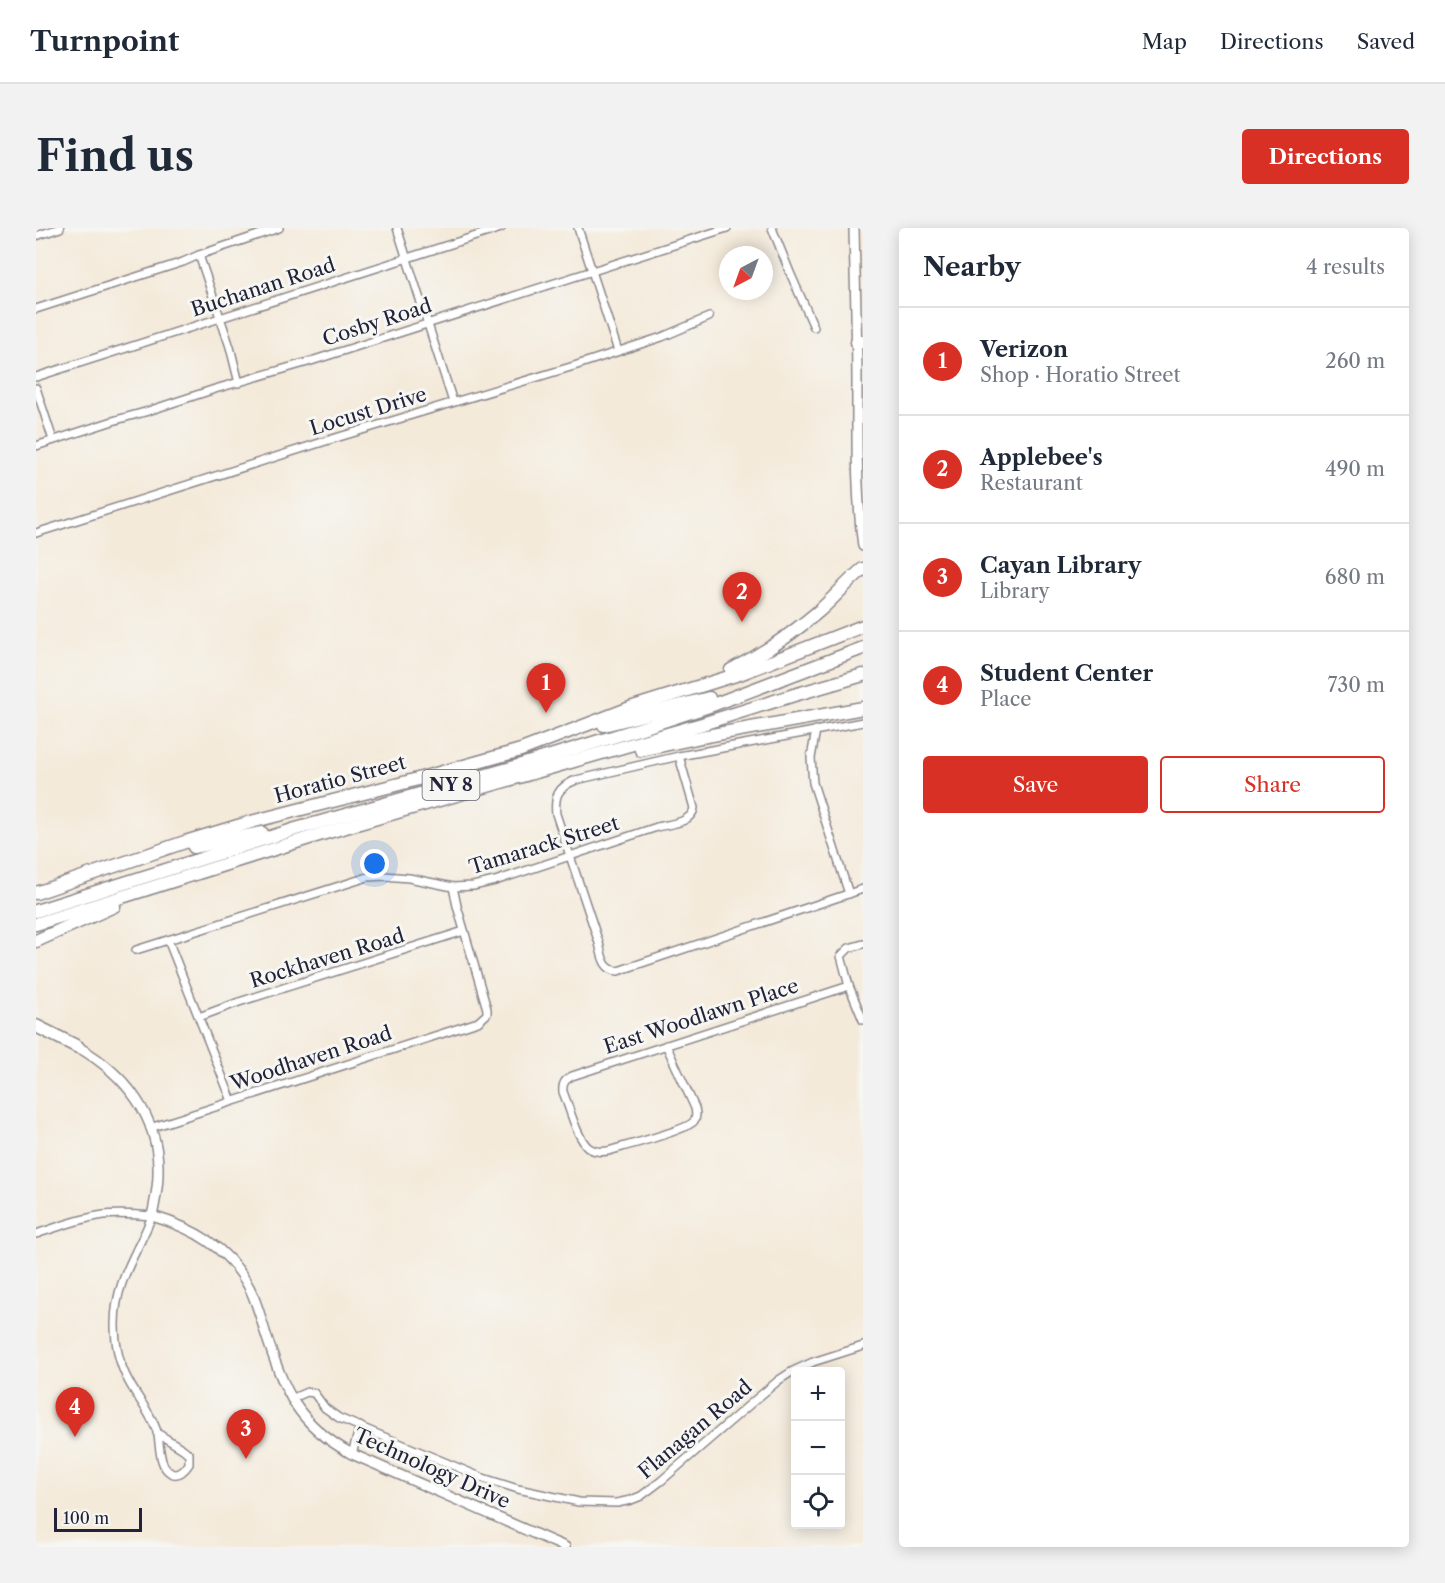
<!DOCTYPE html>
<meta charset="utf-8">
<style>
body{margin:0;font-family:"Libre Caslon Text",serif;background:#f2f2f3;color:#1f2937}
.controls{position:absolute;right:18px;bottom:18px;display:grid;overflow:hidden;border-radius:6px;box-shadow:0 3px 15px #0003}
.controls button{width:54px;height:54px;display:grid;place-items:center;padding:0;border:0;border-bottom:2px solid #e0e1e3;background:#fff;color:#1f2937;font:30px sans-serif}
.compass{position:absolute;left:683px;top:18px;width:54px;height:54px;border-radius:50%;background:#fff;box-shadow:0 3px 15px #0003;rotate:221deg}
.scale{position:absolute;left:18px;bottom:15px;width:88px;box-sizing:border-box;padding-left:6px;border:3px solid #22223b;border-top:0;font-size:16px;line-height:21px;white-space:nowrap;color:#22223b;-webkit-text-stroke:4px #f6f6f2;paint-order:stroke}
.you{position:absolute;left:339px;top:636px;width:21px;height:21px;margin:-15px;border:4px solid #fff;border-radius:50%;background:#1a73e8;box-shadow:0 0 0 9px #1a73e833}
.badge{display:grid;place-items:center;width:39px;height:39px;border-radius:50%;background:#d93025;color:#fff;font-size:20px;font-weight:700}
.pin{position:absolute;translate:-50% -50px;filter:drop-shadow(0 2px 3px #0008)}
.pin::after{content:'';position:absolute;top:32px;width:21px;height:18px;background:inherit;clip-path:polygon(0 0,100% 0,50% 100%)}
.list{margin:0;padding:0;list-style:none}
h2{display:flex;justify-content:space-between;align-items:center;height:78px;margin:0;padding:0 24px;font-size:26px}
h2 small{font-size:20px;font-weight:400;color:#747a83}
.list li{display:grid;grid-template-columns:39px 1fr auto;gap:18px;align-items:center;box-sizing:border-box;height:108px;padding:0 24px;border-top:2px solid #e0e1e3}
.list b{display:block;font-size:22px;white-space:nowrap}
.list p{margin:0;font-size:20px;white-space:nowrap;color:#747a83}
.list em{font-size:20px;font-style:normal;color:#747a83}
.actions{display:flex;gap:12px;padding:18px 24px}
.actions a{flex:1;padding:14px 0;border:2px solid #d93025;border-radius:6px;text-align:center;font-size:21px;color:#d93025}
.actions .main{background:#d93025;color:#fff}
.icon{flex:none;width:33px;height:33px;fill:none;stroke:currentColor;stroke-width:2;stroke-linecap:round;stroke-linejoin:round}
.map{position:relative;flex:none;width:827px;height:1319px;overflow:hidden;border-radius:6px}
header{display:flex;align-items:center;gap:36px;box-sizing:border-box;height:84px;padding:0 30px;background:#fff;border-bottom:2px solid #e0e1e3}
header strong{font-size:28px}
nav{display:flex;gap:33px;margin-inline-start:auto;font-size:21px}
.intro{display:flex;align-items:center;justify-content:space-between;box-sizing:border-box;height:144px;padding:0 36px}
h1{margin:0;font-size:42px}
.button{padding:15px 27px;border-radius:6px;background:#d93025;color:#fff;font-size:21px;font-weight:700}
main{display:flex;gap:36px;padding:0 36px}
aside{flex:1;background:#fff;border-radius:6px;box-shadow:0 3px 15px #0003}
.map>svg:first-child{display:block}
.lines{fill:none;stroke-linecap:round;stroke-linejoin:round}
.street-casing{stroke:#8b868a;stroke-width:10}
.secondary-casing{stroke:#8b868a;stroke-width:12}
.highway-casing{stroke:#8b868a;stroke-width:15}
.street{stroke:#fff;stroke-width:7}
.secondary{stroke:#fff;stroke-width:9}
.highway{stroke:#fff;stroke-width:12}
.labels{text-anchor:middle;stroke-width:6;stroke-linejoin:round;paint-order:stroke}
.shield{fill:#f6f6f2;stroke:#626272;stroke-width:1.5}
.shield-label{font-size:18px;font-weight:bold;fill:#22223b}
.street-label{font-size:20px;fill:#22223b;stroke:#f6f6f2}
</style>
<header>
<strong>Turnpoint</strong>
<nav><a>Map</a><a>Directions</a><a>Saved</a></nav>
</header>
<div class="intro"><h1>Find us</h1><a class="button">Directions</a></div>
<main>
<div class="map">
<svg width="827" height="1319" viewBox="0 0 827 1319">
<rect width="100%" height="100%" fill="#f6f6f2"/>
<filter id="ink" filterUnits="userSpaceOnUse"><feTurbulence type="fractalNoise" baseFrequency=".0167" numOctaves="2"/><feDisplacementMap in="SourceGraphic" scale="12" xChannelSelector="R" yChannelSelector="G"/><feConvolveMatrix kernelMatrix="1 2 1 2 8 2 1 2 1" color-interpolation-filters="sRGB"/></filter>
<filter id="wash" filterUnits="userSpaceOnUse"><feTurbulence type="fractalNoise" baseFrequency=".008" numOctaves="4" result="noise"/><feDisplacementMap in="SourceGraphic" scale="24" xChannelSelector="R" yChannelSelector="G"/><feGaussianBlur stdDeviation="1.35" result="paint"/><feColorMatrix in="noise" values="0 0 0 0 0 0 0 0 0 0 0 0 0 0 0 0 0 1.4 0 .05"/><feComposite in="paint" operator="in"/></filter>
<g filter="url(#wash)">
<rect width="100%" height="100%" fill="#f4eada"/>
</g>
<g filter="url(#ink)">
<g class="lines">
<defs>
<g id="street">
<polyline points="361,0 417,174"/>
<polyline points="542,0 582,123"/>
<polyline points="736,0 755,47 778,99"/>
<polyline points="0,8 24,0"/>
<polyline points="163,27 194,119 203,155"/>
<polyline points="0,81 147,34 163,27 243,0"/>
<polyline points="0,149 465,0"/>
<polyline points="0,160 17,212"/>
<polyline points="0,218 80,192 109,184 179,161 272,134 691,0"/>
<polyline points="0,305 293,212 538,138 626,109 673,89"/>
<path d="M827 494 643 528 540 552C522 559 518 568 520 586L563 715C566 727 567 742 582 743L827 661"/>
<polyline points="780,502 775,530 777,555 813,666"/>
<polyline points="132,712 196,873"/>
<polyline points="827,716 813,720 805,728 813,758 827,792"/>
<path d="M100 722 332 649 348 648 373 650 417 659 437 658 459 653 621 599C633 596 656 595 658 580L643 528"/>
<polyline points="163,789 203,774 428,703"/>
<path d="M630 817 659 880C660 885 661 889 658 893 652 902 585 919 572 923 565 924 559 924 553 920 541 911 533 878 527 864 526 855 529 852 536 848L813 758"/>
<polyline points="114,900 442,794 451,786 451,781 421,678 417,659"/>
<path d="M0 1006C22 999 45 990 68 987 84 985 100 987 116 988 101 1026 79 1053 79 1096 79 1116 83 1136 93 1154 102 1171 117 1188 122 1207 124 1218 123 1239 135 1245 143 1249 149 1242 153 1236V1226L147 1221 121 1205"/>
<polyline points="255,1171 271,1164 278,1165 289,1180 303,1190 447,1250 482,1261 543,1274 581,1275 595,1272 605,1268 625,1253 719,1172 743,1152 757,1143 777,1134 827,1118"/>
<polyline points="316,1226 324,1198"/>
</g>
<g id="secondary">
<path d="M818 0C819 52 821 105 821 157 821 211 820 265 827 318"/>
<path d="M42 819C89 846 124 889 122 946 122 960 119 974 116 988 157 1000 192 1019 213 1059 221 1074 225 1091 230 1107 249 1164 261 1196 316 1226L529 1319"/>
</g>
<g id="highway">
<polyline points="821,114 827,114"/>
<path d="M695 442C727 426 756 406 783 383 798 370 811 354 827 341"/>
<polyline points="568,497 673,470"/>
<polyline points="605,522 665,509 827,480"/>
<polyline points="158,619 226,605"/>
<polyline points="0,665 149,614 215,594 371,554 485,522 594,480 706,445 827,398"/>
<polyline points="0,683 260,601 472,541 609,499 679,476 827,420"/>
<polyline points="0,696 289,605 666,496 758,467 827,447"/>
<polyline points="0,713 78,678"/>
<polyline points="0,798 42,819"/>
</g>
</defs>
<!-- street casing -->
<use href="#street" class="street-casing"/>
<!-- secondary casing -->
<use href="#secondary" class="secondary-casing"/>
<!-- highway casing -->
<use href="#highway" class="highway-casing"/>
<!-- street -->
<use href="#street" class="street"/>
<!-- secondary -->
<use href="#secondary" class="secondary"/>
<!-- highway -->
<use href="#highway" class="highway"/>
</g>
</g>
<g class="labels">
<!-- shield labels -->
<rect class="shield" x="386.5" y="542" width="57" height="30" rx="4.5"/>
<g class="shield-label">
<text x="415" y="563">NY 8</text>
</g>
<!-- street labels -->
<g class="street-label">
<text transform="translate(227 59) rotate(-18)" y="7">Buchanan Road</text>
<text transform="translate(341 94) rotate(-18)" y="7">Cosby Road</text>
<text transform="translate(332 183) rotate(-17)" y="7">Locust Drive</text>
<text transform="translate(304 551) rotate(-15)" y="7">Horatio Street</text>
<text transform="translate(508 617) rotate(-17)" y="7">Tamarack Street</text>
<text transform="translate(291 730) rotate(-17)" y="7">Rockhaven Road</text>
<text transform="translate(665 788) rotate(-18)" y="7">East Woodlawn Place</text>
<text transform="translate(275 830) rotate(-18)" y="7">Woodhaven Road</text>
<text transform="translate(659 1201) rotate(-40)" y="7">Flanagan Road</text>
<text transform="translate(396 1240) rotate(24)" y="7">Technology Drive</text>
</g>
</g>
</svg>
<div class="controls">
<button>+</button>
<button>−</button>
<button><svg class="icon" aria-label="locate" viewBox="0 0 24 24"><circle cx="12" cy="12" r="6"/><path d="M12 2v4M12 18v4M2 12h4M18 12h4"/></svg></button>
</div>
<svg class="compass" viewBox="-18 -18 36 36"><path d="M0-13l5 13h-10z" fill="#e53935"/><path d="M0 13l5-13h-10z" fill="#747a83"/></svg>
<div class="scale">100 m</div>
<div class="you"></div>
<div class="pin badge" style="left:510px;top:485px">1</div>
<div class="pin badge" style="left:706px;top:394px">2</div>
<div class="pin badge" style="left:210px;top:1231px">3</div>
<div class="pin badge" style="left:39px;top:1209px">4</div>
</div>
<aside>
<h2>Nearby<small>4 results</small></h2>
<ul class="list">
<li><span class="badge">1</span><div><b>Verizon</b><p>Shop · Horatio Street</p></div><em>260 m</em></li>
<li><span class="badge">2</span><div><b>Applebee's</b><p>Restaurant</p></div><em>490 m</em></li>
<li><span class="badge">3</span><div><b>Cayan Library</b><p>Library</p></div><em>680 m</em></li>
<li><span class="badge">4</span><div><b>Student Center</b><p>Place</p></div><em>730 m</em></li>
</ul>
<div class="actions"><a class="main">Save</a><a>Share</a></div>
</aside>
</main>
